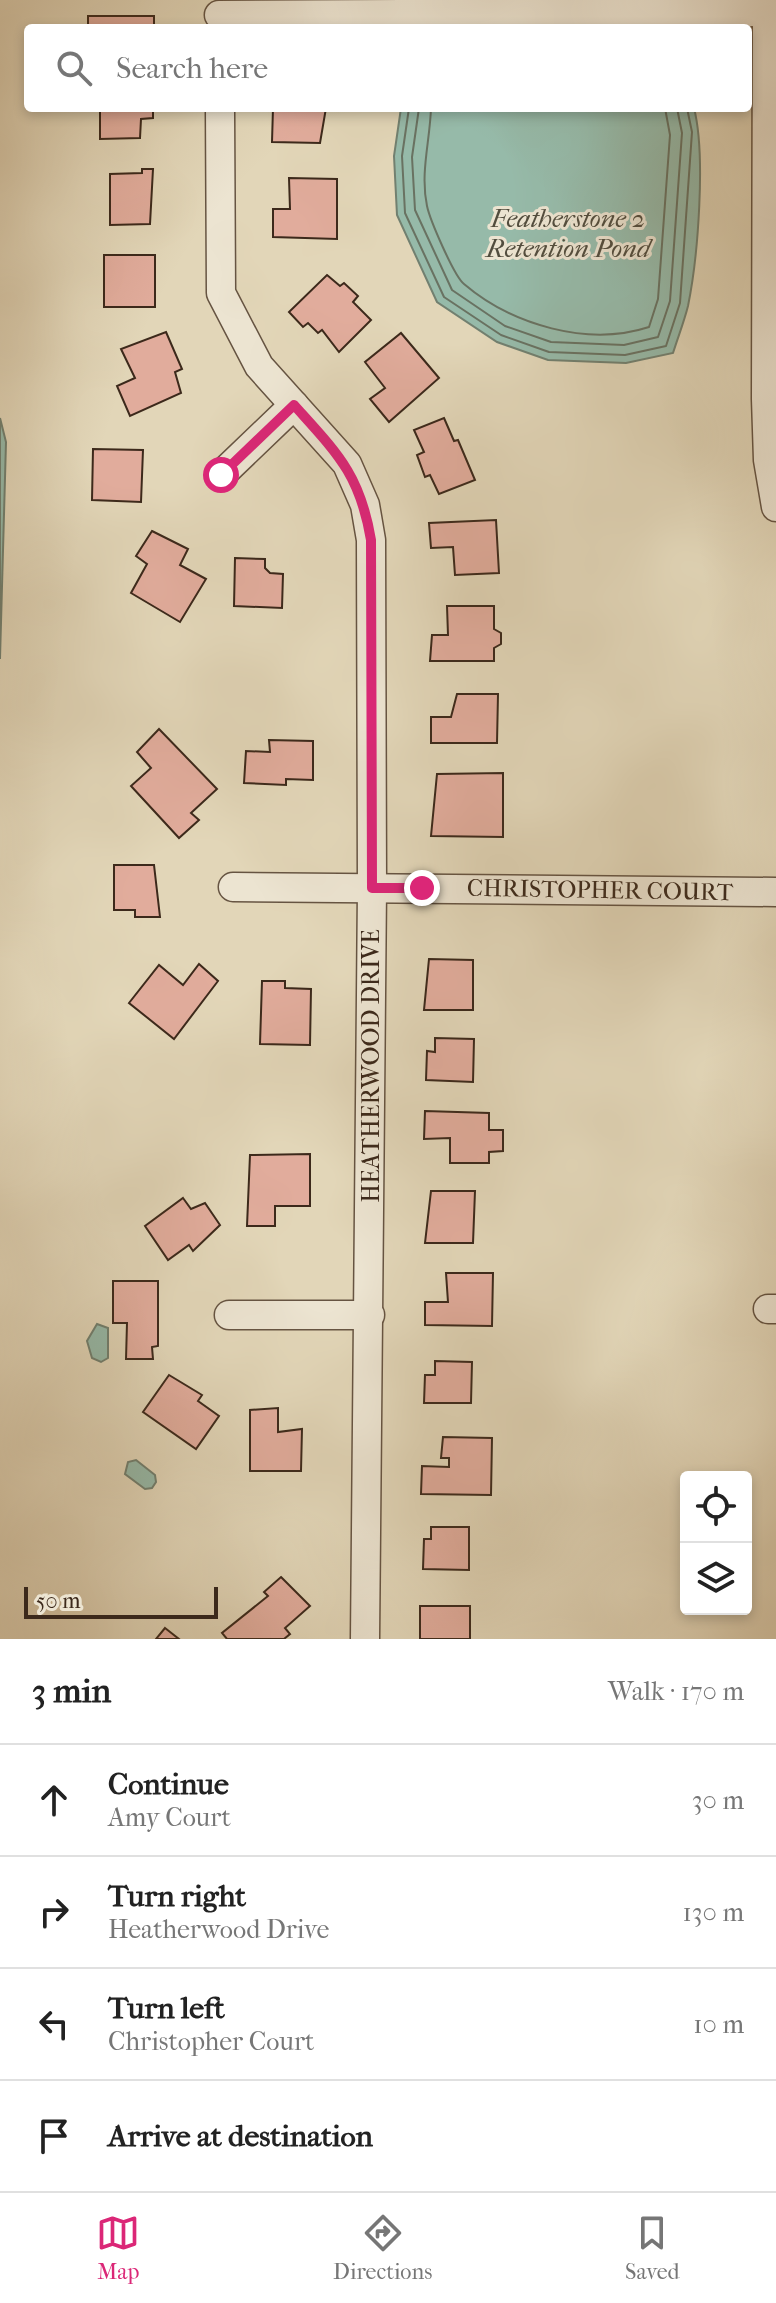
<!DOCTYPE html>
<meta charset="utf-8">
<style>
body{margin:0;font-family:"IM FELL French Canon",serif;background:#f6f6f6;color:#222}
.controls{position:absolute;right:24px;bottom:24px;display:grid;overflow:hidden;border-radius:8px;box-shadow:0 4px 12px #0003}
.controls button{width:72px;height:72px;display:grid;place-items:center;padding:0;border:0;border-bottom:2px solid #e0e0e0;background:#fff;color:#222;font:40px sans-serif}
.scale{position:absolute;left:24px;bottom:20px;width:194px;box-sizing:border-box;padding-left:8px;border:4px solid #3c291b;border-top:0;font-size:22px;line-height:28px;white-space:nowrap;color:#3c291b;-webkit-text-stroke:6px #ece4d1;paint-order:stroke}
.stop{position:absolute;width:24px;height:24px;margin:-18px;border:6px solid #db2777;border-radius:50%;background:#fff}
.stop.end{background:#db2777;border-color:#fff;box-shadow:0 2px 8px #0008}
.list{margin:0;padding:0;list-style:none}
h2{display:flex;justify-content:space-between;align-items:center;height:104px;margin:0;padding:0 32px;font-size:34px}
h2 small{font-size:26px;font-weight:400;color:#767676}
.list li{display:grid;grid-template-columns:52px 1fr auto;gap:24px;align-items:center;box-sizing:border-box;height:112px;padding:0 32px;border-top:2px solid #e0e0e0}
.list b{display:block;font-size:30px;white-space:nowrap}
.list p{margin:0;font-size:26px;white-space:nowrap;color:#767676}
.list em{font-size:26px;font-style:normal;color:#767676}
.icon{flex:none;width:44px;height:44px;fill:none;stroke:currentColor;stroke-width:2;stroke-linecap:round;stroke-linejoin:round}
.map{position:relative;flex:none;width:776px;height:1639px;overflow:hidden}
.search{position:absolute;background:#fff;box-shadow:0 4px 12px #0003;left:24px;right:24px;top:24px;height:88px;display:flex;align-items:center;gap:20px;box-sizing:border-box;padding:0 28px;border-radius:8px;color:#767676;font-size:30px}
.sheet{height:552px;background:#fff}
nav{display:flex;justify-content:space-around;align-items:center;box-sizing:border-box;height:112px;border-top:2px solid #e0e0e0;background:#fff;font-size:22px;color:#767676}
nav a{display:grid;justify-items:center;gap:4px}
nav .on{color:#db2777}
.map>svg:first-child{display:block}
.water{fill:#96baa9;stroke:#728070;stroke-width:2}
.lines{fill:none;stroke-linecap:round;stroke-linejoin:round}
.shore{stroke:#697262;stroke-width:2}
.building{fill:#e1ac9c;stroke:#3c291b;stroke-width:2}
.street-casing{stroke:#665442;stroke-width:31}
.street{stroke:#ece4d1;stroke-width:28}
.route{stroke:#db2777;stroke-width:10}
.labels{text-anchor:middle;stroke-width:6;stroke-linejoin:round;paint-order:stroke}
.street-label{font-size:24px;fill:#3c291b;stroke:#ece4d1}
.water-label{font-size:26px;font-style:italic;fill:#524d3e;stroke:#ece4d1}
</style>
<div class="map">
<svg width="776" height="1639" viewBox="0 0 776 1639">
<rect width="100%" height="100%" fill="#e2d6b8"/>
<filter id="stains"><feTurbulence type="fractalNoise" baseFrequency=".0025" numOctaves="4"/><feColorMatrix values="0 0 0 0 .2 0 0 0 0 .09 0 0 0 0 .02 0 0 0 .5 -.17"/></filter>
<radialGradient id="worn" r=".72"><stop offset=".6" stop-color="#630" stop-opacity="0"/><stop offset="1" stop-color="#630" stop-opacity=".3"/></radialGradient>
<!-- water -->
<g class="water">
<path d="M401 108H694C706 155 698 257 688 306 684 322 678 337 673 353L626 363 548 360 497 342 437 302 397 215 394 156Z"/>
<polygon points="0,418 6,442 0,659"/>
<polygon points="97,1324 108,1328 108,1358 101,1362 92,1358 87,1341"/>
<polygon points="136,1460 155,1475 156,1482 152,1488 145,1489 125,1474 128,1462"/>
</g>
<g class="lines">
<!-- shore -->
<g class="shore">
<polyline points="409,108 402,156 405,213 444,297 501,335 549,352 625,355 666,346 680,303 692,132 687,108"/>
<polyline points="419,108 412,157 415,210 452,290 505,326 551,342 624,345 658,337 670,301 682,133 677,108"/>
<path d="M431 108C430 141 420 173 427 206 430 220 454 276 464 284 512 325 588 347 649 327L658 299 670 135 665 108"/>
</g>
</g>
<!-- building -->
<g class="building">
<rect x="88" y="16" width="66" height="12"/>
<polygon points="100,108 153,108 153,118 141,119 140,138 100,139"/>
<polygon points="273,108 326,108 320,143 272,142"/>
<polygon points="142,169 153,169 150,224 110,225 110,174 142,173"/>
<polygon points="289,178 337,179 337,239 273,237 273,209 290,209"/>
<rect x="104" y="255" width="51" height="52"/>
<polygon points="327,275 340,286 344,283 358,296 353,302 371,320 339,352 322,330 318,333 308,323 303,327 289,312"/>
<polygon points="166,332 182,369 175,372 181,393 130,416 117,386 135,378 121,349"/>
<polygon points="401,333 439,378 389,422 370,399 385,388 365,362"/>
<polygon points="444,418 454,441 458,440 475,480 439,494 430,475 425,477 417,455 424,452 414,430"/>
<polygon points="93,449 143,450 141,502 92,500"/>
<polygon points="496,520 499,573 455,575 453,547 431,548 429,523"/>
<polygon points="152,531 188,549 180,565 206,579 180,622 131,593 147,564 136,556"/>
<polygon points="235,558 265,559 265,568 270,573 283,574 282,608 234,606"/>
<polygon points="447,606 494,606 494,629 501,633 501,644 494,648 494,661 430,661 432,635 448,635"/>
<polygon points="457,694 498,694 497,743 431,743 431,717 451,717"/>
<polygon points="159,729 217,789 191,813 199,820 179,838 131,786 151,768 137,752"/>
<polygon points="269,740 313,741 313,780 286,779 286,785 244,783 246,751 270,752"/>
<polygon points="503,773 503,837 431,836 437,774"/>
<polygon points="114,865 154,865 160,917 135,917 135,910 114,910"/>
<polygon points="429,959 473,960 473,1010 424,1010"/>
<polygon points="199,964 218,981 174,1039 129,1003 159,965 183,985"/>
<polygon points="262,981 285,981 285,988 311,989 310,1045 260,1044"/>
<polygon points="435,1038 474,1039 473,1082 426,1080 427,1051 435,1052"/>
<polygon points="425,1111 489,1113 489,1130 503,1130 503,1151 489,1152 489,1163 450,1163 450,1138 424,1139"/>
<polygon points="310,1154 310,1206 275,1206 275,1226 247,1226 250,1155"/>
<polygon points="431,1191 475,1191 473,1243 425,1243"/>
<polygon points="183,1198 191,1209 205,1203 220,1225 193,1251 189,1245 168,1260 145,1226"/>
<polygon points="446,1273 493,1273 492,1326 425,1325 425,1302 448,1302"/>
<polygon points="113,1281 158,1281 158,1346 152,1347 153,1359 126,1359 127,1323 113,1323"/>
<polygon points="435,1361 472,1362 471,1403 424,1403 425,1375 435,1375"/>
<polygon points="169,1375 202,1395 198,1401 219,1416 196,1449 143,1412"/>
<polygon points="278,1408 278,1432 302,1429 301,1471 250,1471 250,1410"/>
<polygon points="443,1437 492,1438 491,1495 421,1494 422,1466 449,1467 449,1458 441,1458"/>
<polygon points="431,1527 469,1527 469,1570 423,1569 424,1539 431,1539"/>
<polygon points="281,1577 310,1606 285,1628 290,1634 284,1639 227,1639 222,1633 268,1596 264,1592"/>
<rect x="420" y="1606" width="50" height="33"/>
<polygon points="165,1628 179,1639 156,1639"/>
</g>
<g class="lines">
<defs>
<g id="street">
<polyline points="767,0 766,399 768,460 776,507"/>
<polyline points="219,15 767,12"/>
<polyline points="220,108 221,293 259,366 347,464 365,505 371,540 372,888 365,1639"/>
<polyline points="221,475 294,405"/>
<polyline points="233,887 776,892"/>
<polyline points="768,1309 776,1309"/>
<polyline points="229,1315 370,1315"/>
</g>
</defs>
<!-- street casing -->
<use href="#street" class="street-casing"/>
<!-- street -->
<use href="#street" class="street"/>
</g>
<g class="lines">
<!-- route -->
<path class="route" d="M221 475 294 405C337 453 360 474 371 540L372 888H422"/>
</g>
<g class="labels">
<!-- street labels -->
<g class="street-label">
<text transform="translate(600 890) rotate(1)" y="8">CHRISTOPHER COURT</text>
<text transform="translate(371 1066) rotate(-90)" y="8">HEATHERWOOD DRIVE</text>
</g>
<!-- water labels -->
<g class="water-label">
<text x="568" y="227">Featherstone 2<tspan x="568" dy="30">Retention Pond</tspan></text>
</g>
</g>
<rect width="100%" height="100%" filter="url(#stains)"/>
<rect width="100%" height="100%" fill="url(#worn)"/>
</svg>
<div class="controls">
<button><svg class="icon" aria-label="locate" viewBox="0 0 24 24"><circle cx="12" cy="12" r="6"/><path d="M12 2v4M12 18v4M2 12h4M18 12h4"/></svg></button>
<button><svg class="icon" aria-label="layers" viewBox="0 0 24 24"><path d="M12 4l9 5-9 5-9-5zM3 14l9 5 9-5"/></svg></button>
</div>
<div class="scale">50 m</div>
<div class="stop" style="left:221px;top:475px"></div>
<div class="stop end" style="left:422px;top:888px"></div>
<div class="search"><svg class="icon" aria-label="search" viewBox="0 0 24 24"><circle cx="10" cy="10" r="6"/><path d="M15 15l6 6"/></svg>Search here</div>
</div>
<section class="sheet">
<h2>3 min<small>Walk · 170 m</small></h2>
<ul class="list">
<li><svg class="icon" aria-label="ahead" viewBox="0 0 24 24"><path d="M12 20V5M6 11l6-6 6 6"/></svg><div><b>Continue</b><p>Amy Court</p></div><em>30 m</em></li>
<li><svg class="icon" aria-label="right" viewBox="0 0 24 24"><path d="M7 20v-9h11M14 6l5 5-5 5"/></svg><div><b>Turn right</b><p>Heatherwood Drive</p></div><em>130 m</em></li>
<li><svg class="icon" aria-label="left" viewBox="0 0 24 24"><path d="M17 20v-9H6M10 6l-5 5 5 5"/></svg><div><b>Turn left</b><p>Christopher Court</p></div><em>10 m</em></li>
<li><svg class="icon" aria-label="arrive" viewBox="0 0 24 24"><path d="M6 21V4h12l-3 4 3 4H6"/></svg><div><b>Arrive at destination</b></div></li>
</ul>
</section>
<nav>
<a class="on"><svg class="icon" aria-label="map" viewBox="0 0 24 24"><path d="M3 6l6-2 6 2 6-2v14l-6 2-6-2-6 2zM9 4v14M15 6v14"/></svg>Map</a>
<a><svg class="icon" aria-label="directions" viewBox="0 0 24 24"><path d="M12 3l9 9-9 9-9-9zM9 14v-3h6M13 9l2 2-2 2"/></svg>Directions</a>
<a><svg class="icon" aria-label="saved" viewBox="0 0 24 24"><path d="M7 4h10v16l-5-4-5 4z"/></svg>Saved</a>
</nav>
